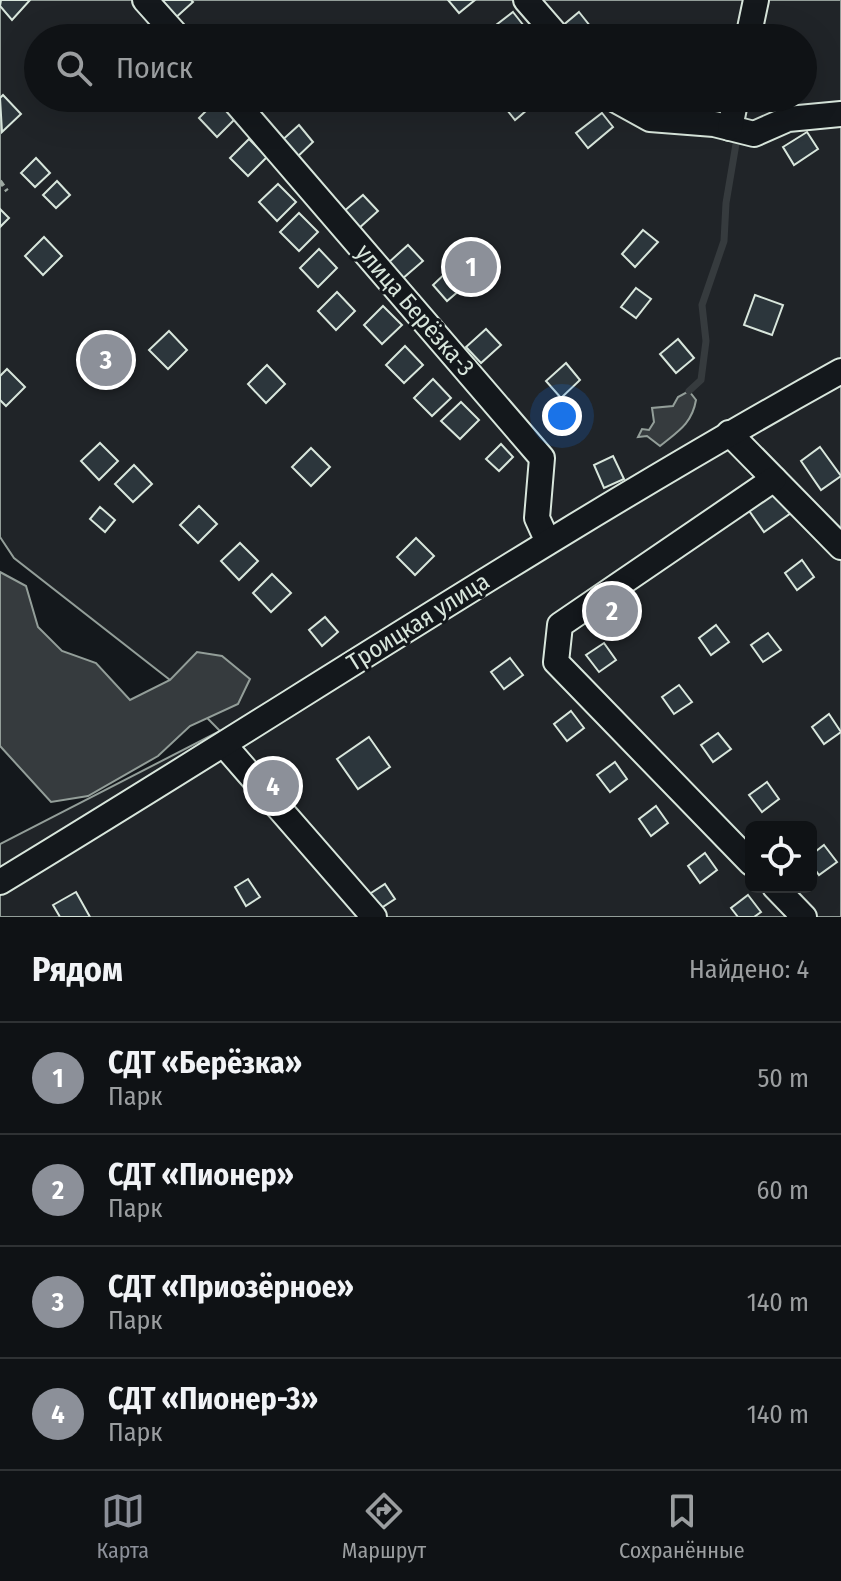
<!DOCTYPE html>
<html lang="ru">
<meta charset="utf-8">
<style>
body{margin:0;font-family:"Fira Sans Condensed",sans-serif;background:#1d2022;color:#f1f3f6}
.controls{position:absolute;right:24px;bottom:24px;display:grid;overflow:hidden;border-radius:12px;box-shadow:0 8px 32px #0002}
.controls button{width:72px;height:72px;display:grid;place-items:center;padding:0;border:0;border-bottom:2px solid #2f3234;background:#0f1215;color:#f1f3f6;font:40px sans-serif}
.you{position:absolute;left:562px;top:416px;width:28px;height:28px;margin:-20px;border:6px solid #fff;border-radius:50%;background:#1a73e8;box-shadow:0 0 0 12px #1a73e833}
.badge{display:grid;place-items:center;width:52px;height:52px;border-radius:50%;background:#8c9099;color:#fff;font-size:26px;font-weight:700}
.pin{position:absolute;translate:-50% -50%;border:4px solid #fff;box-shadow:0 2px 8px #0006}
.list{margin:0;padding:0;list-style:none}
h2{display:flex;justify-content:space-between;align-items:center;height:104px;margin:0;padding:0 32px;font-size:34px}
h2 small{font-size:26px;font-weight:400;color:#9b9ea0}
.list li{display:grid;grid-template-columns:52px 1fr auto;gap:24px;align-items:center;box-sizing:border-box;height:112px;padding:0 32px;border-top:2px solid #2f3234}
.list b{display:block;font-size:30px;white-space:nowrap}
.list p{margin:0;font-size:26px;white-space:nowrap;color:#9b9ea0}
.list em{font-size:26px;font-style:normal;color:#9b9ea0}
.icon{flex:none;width:44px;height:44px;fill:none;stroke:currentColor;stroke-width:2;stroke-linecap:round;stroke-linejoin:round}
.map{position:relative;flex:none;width:841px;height:917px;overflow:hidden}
.search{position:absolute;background:#0f1215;box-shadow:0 8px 32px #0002;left:24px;right:24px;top:24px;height:88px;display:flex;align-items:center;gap:20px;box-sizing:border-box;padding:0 28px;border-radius:44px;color:#9b9ea0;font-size:30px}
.sheet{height:552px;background:#0f1215}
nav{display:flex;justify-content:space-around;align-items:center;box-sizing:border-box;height:112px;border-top:2px solid #2f3234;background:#0f1215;font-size:22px;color:#9b9ea0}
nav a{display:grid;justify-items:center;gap:4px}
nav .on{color:#8c9099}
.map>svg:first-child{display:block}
.green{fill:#202428;stroke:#939e99;stroke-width:2;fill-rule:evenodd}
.water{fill:#363b3e;stroke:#939e99;stroke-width:2}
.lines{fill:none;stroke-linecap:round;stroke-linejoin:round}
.stream{stroke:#363b3e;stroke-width:7}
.building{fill:#2c363c;stroke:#d8e6dc;stroke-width:2}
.minor-casing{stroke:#d8e6dc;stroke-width:28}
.path{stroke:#9da8a2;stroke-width:4;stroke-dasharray:6 4;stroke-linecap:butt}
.minor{stroke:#14181c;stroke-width:24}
.labels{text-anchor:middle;stroke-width:6;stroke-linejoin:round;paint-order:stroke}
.street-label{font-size:24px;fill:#d8e6dc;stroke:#14181c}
</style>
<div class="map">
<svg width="841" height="917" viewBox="0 0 841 917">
<rect width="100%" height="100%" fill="#14181c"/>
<!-- green -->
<path class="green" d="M0 0H841V917H0V844L220 731 170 680 14 558 0 537ZM38 38H803V98H38ZM751 827H811V887H751Z"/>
<!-- water -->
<g class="water">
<path d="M689 391 696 400C692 424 677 432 660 446L647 436 638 437 642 429 649 430 654 422 652 408 673 406 678 397Z"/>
<polygon points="0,572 26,586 38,627 62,651 96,663 130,700 170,680 197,652 222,656 250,679 238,704 190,726 158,756 88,796 51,802 0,746"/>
</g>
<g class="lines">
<!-- stream -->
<polyline class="stream" points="689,391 701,380 706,341 702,305 724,241 726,203 738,132"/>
</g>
<!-- building -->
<g class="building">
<polygon points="30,0 12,20 0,6 1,0"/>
<polygon points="163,0 191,0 193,2 173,20 159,3"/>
<polygon points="448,0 475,0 459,13"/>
<polygon points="513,12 524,26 510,38 492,38 487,32"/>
<polygon points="579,12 598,36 596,38 570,38 561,27"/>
<polygon points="3,95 21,114 2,132 0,98"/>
<polygon points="242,98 275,98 257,114"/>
<polygon points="512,98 540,98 540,99 515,120 503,105"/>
<polygon points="666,98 693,98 677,111"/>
<polygon points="218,99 236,118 217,137 199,118"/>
<polygon points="602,113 613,127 588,148 576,133"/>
<polygon points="299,125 313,142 294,160 279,143"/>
<polygon points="807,132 818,149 794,165 783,147"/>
<polygon points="249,139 267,157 248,176 230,158"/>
<polygon points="36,158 50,173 35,187 21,173"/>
<polygon points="57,181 70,195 56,208 43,195"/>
<polygon points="278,184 296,202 277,221 259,202"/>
<polygon points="363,195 378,211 358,229 343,212"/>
<polygon points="0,209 9,218 0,227"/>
<polygon points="299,213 318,232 299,251 280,232"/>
<polygon points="643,230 658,242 635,267 622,254"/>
<polygon points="44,237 62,256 43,275 25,256"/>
<polygon points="408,245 423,261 402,279 388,263"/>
<polygon points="319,249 337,268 318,287 300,268"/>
<polygon points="452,267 467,284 447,301 433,285"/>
<polygon points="636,288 651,299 636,318 621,307"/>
<polygon points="337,292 355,311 336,330 318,311"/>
<polygon points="755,295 783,305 772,335 744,325"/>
<polygon points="383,306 402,325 382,344 364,325"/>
<polygon points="486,329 501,345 481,363 466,347"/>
<polygon points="169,331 187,350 168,369 149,350"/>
<polygon points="678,339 694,358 676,373 660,354"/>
<polygon points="405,346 423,365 404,383 386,365"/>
<polygon points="566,363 580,380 561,398 546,381"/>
<polygon points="267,365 285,384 266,403 248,384"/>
<polygon points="7,369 25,387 6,406 0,400 0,376"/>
<polygon points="433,379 451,398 432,416 414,398"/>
<polygon points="461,402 479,420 460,439 441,421"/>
<polygon points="100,443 118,461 99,480 81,461"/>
<polygon points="501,444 513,457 499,471 486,459"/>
<polygon points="820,447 841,476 821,490 801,461"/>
<polygon points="311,448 330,467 311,486 292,467"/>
<polygon points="613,456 624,479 604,488 594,465"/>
<polygon points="134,465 152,484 133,502 115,484"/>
<polygon points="772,486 791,513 764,532 745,505"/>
<polygon points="199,506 217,524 198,543 180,525"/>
<polygon points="100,507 115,520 105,532 90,519"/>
<polygon points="416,538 434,556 415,575 397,557"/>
<polygon points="240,543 258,561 239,580 221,561"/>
<polygon points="802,560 814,577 797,590 785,573"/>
<polygon points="272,574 291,593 271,612 253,593"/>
<polygon points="325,617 338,632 322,646 309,630"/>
<polygon points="716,625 729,642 711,655 699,638"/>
<polygon points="768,633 781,650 763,662 751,645"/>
<polygon points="604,643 616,660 599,672 586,655"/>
<polygon points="510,658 523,675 504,689 491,672"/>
<polygon points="679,685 692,702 674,714 662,697"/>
<polygon points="571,711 584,728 567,741 554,724"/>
<polygon points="829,714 841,732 824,744 812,727"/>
<polygon points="718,733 731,749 713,762 701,745"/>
<polygon points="369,737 390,767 358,789 337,759"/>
<polygon points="615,762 627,779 610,792 597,775"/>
<polygon points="767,782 779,799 762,812 749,795"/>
<polygon points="656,806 668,823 651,836 639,819"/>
<polygon points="824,845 837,862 819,875 811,864 811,855"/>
<polygon points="705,853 717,870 700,883 688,866"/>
<polygon points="248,879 260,897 246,906 235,887"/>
<polygon points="385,884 395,899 378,910 368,895"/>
<polygon points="76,892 90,917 60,917 53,905"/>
<polygon points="748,895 761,912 754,917 738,917 731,908"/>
</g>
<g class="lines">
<defs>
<g id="minor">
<polyline points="145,0 179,38"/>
<polyline points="526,0 559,38"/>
<polyline points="748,38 756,0"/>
<polyline points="232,98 542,458 537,518 547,540"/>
<polyline points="612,98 650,119 714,124 754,134 788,119 841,114"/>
<polyline points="730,128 736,98"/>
<polyline points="729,433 841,547"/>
<polyline points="225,746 374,917"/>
<polyline points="751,863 556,662 560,625 774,479"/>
<path d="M0 882C281 712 554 530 841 371"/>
<polyline points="775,887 804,917"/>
</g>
</defs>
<!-- minor casing -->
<use href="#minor" class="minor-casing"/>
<!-- path -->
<polyline class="path" points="0,181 7,191"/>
<!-- minor -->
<use href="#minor" class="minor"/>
</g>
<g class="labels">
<!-- street labels -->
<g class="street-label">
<text transform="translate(415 310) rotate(49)" y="8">улица Берёзка-3</text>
<text transform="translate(418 622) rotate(-32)" y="8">Троицкая улица</text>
</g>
</g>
</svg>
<div class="controls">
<button><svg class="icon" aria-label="locate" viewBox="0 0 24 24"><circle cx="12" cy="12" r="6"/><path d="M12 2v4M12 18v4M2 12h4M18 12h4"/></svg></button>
</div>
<div class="you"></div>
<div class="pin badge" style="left:471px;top:267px">1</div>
<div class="pin badge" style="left:612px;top:611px">2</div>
<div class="pin badge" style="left:106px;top:360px">3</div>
<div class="pin badge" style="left:273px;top:786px">4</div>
<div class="search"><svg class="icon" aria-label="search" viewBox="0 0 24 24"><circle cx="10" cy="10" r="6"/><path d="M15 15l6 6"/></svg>Поиск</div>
</div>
<section class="sheet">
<h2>Рядом<small>Найдено: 4</small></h2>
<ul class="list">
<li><span class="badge">1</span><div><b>СДТ «Берёзка»</b><p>Парк</p></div><em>50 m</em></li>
<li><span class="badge">2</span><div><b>СДТ «Пионер»</b><p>Парк</p></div><em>60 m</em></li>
<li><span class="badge">3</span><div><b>СДТ «Приозёрное»</b><p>Парк</p></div><em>140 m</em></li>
<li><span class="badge">4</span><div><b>СДТ «Пионер-3»</b><p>Парк</p></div><em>140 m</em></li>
</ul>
</section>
<nav>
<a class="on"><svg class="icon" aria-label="map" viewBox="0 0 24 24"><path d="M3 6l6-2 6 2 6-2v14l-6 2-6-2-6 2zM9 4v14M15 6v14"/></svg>Карта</a>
<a><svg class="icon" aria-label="directions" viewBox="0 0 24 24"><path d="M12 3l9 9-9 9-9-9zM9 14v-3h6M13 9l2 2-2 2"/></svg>Маршрут</a>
<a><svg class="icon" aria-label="saved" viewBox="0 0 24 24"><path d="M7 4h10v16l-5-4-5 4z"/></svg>Сохранённые</a>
</nav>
